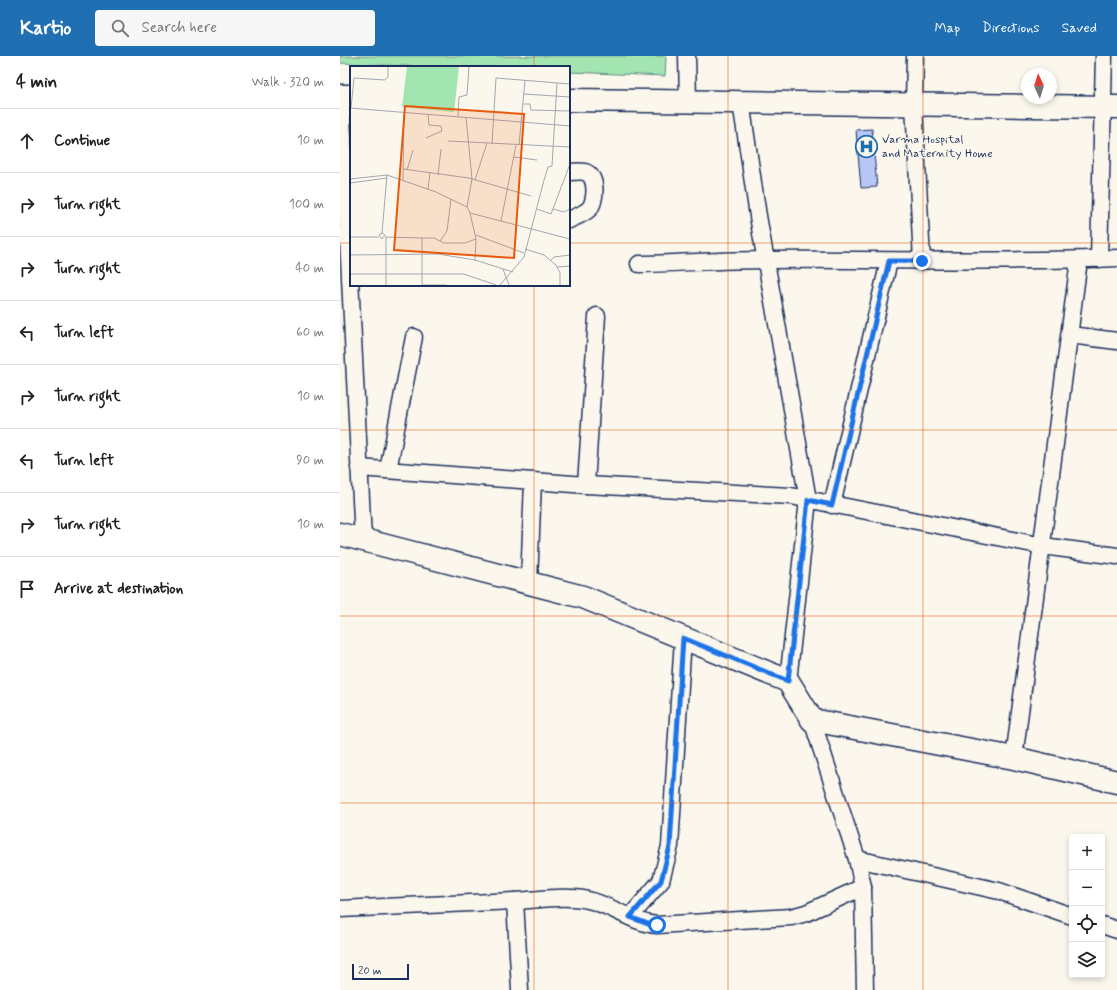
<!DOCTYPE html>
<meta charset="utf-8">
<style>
body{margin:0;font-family:Mynerve,sans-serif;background:#f6f6f6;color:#202124}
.controls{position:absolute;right:12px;bottom:12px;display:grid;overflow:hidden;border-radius:4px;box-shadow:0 2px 6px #0003}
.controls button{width:36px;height:36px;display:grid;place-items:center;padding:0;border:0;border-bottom:1px solid #e0e0e0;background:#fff;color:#202124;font:20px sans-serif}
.compass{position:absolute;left:681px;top:12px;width:36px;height:36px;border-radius:50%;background:#fff;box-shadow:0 2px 6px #0003;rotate:356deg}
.scale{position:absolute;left:12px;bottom:10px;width:57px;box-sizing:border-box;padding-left:4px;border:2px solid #1b2f5e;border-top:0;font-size:11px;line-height:14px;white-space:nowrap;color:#1b2f5e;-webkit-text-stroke:3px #fbf7ec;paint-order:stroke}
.stop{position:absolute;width:12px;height:12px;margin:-9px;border:3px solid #1a73e8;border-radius:50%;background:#fff}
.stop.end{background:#1a73e8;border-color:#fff;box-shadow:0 1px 4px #0008}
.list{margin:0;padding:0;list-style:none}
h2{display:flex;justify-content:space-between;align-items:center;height:52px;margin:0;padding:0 16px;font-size:17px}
h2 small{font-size:13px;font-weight:400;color:#757577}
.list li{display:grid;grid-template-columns:26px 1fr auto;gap:12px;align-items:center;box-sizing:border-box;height:64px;padding:0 16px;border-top:1px solid #e0e0e0}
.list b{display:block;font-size:15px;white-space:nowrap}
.list em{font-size:13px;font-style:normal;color:#757577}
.icon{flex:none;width:22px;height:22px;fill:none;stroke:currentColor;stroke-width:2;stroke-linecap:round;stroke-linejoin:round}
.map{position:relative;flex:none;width:777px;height:934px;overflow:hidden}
header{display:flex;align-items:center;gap:24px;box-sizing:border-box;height:56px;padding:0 20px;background:#1f6fb2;color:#fff}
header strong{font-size:19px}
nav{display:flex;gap:22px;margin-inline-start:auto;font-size:14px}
.search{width:280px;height:36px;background:#f6f6f6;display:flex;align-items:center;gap:10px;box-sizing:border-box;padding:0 14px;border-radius:4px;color:#757577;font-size:15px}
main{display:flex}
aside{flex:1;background:#fff}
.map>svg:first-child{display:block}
.green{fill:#a2e5b0;stroke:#5e8a87}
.building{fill:#b9c7f7;stroke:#1b2f5e}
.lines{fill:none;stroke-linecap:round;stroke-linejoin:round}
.street-casing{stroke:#1b2f5e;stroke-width:19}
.secondary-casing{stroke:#1b2f5e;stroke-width:25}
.street{stroke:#fbf7ec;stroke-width:16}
.secondary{stroke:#fbf7ec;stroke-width:22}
.route{stroke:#1a73e8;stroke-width:5}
.grid{fill:none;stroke:#e8590c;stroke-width:1;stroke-opacity:0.55}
.labels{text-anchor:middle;stroke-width:3;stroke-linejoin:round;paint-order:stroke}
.poi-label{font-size:12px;fill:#1b2f5e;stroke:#fbf7ec;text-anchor:start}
.inset-road{fill:none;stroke:#a1a7b3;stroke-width:1}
.view{fill:#e8590c;fill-opacity:0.15;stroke:#e8590c;stroke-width:2}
.inset-edge{fill:none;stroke:#1b2f5e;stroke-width:2}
</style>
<header>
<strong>Kartio</strong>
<div class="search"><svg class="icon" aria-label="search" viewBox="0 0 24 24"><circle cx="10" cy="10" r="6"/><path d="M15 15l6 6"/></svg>Search here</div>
<nav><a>Map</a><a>Directions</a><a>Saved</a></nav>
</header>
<main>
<aside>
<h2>4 min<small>Walk · 320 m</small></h2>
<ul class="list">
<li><svg class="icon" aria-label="ahead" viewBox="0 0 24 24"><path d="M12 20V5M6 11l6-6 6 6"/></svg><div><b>Continue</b></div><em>10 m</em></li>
<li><svg class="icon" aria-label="right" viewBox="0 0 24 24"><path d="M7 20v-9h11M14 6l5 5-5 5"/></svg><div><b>Turn right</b></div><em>100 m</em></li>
<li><svg class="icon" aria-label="right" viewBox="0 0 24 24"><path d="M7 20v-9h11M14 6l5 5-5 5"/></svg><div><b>Turn right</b></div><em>40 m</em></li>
<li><svg class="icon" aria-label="left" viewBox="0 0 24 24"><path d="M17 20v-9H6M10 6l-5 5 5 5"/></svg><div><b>Turn left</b></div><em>60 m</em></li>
<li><svg class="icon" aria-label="right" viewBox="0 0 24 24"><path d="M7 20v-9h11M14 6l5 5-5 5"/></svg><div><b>Turn right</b></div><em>10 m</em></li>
<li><svg class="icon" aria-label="left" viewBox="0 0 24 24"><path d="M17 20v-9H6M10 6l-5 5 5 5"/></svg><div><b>Turn left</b></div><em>90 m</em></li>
<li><svg class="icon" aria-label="right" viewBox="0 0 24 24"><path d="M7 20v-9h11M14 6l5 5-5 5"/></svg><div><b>Turn right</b></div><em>10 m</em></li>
<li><svg class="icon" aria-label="arrive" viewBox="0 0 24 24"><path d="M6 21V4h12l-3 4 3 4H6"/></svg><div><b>Arrive at destination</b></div></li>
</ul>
</aside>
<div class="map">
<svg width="777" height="934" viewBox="0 0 777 934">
<rect width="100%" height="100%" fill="#fbf7ec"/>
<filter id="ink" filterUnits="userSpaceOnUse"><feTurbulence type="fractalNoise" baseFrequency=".025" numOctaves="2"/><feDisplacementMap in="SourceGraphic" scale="8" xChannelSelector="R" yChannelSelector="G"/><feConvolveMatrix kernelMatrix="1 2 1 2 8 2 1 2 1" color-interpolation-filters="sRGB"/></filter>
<g filter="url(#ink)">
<!-- green -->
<polygon class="green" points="0,0 326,0 325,20 229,16 229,11 92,11 0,7"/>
<!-- building -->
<polygon class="building" points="532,73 537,131 521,132 516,74"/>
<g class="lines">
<defs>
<g id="street">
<polyline points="347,0 348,45"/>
<polyline points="575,0 574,48 582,205"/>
<polyline points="1,40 23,484"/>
<polyline points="401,46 418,160 468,444 448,625"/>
<path d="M229 116C234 116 240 115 245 116 258 120 256 146 249 153 244 158 235 161 229 164"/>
<polyline points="759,203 764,0"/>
<path d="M299 208C342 207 384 204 426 204 543 203 660 207 777 202"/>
<polyline points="730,279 777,285"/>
<polyline points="19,412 246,429 451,440 703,490 777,500"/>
<polyline points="48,414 74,281"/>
<polyline points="246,429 257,260"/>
<polyline points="492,449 549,205"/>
<polyline points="189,527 193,425"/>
<polyline points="472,664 517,803 523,831 525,934"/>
<polyline points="674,702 739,204"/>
<polyline points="517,803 659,835 732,860"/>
<path d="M175 845C198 844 225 839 248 844 272 849 292 867 317 869L451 861 466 857 523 831"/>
<polyline points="0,853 175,845 180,934"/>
<polyline points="290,861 321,825 330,790 343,582"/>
<polyline points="762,869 777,874"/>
</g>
<g id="secondary">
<polyline points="0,40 11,40"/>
<polyline points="229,44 777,51"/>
<polyline points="0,478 243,541 448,625 472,664 674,702 777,726"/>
</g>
</defs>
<!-- street casing -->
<use href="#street" class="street-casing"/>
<!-- secondary casing -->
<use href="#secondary" class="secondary-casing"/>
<!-- street -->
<use href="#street" class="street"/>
<!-- secondary -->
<use href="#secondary" class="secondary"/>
</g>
</g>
<g class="lines" filter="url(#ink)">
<!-- route -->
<polyline class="route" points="317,869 308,868 290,861 321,825 330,790 343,582 448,625 468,444 492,449 549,205 582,205"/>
</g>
<!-- grid -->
<path class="grid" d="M194 0V11M388 0V934M583 0V934M0 187H11M229 187H777M194 229V934M0 374H777M0 560H777M0 747H777"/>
<!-- icons -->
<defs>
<symbol id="hospital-ring" viewBox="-11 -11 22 22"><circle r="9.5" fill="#fbf7ec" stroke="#1f6fb2" stroke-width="1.5"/><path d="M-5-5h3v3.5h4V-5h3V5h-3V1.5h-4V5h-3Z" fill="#1f6fb2"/></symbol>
</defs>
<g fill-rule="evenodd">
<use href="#hospital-ring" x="514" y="78" width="25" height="25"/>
</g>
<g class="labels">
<!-- poi labels -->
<g class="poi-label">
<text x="542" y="87">Varma Hospital<tspan x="542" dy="14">and Maternity Home</tspan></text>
</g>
</g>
<!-- overview -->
<g transform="translate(10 10)">
<rect width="220" height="220" fill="#fbf7ec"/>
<path d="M57 1H109L104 46 52 41Z" fill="#a2e5b0"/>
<path class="inset-road" d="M174 28 220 31M173 38H180L181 44 220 45M0 42 220 60M1 42 4 12 35 14 38 11V1M108 51 109 31 117 29 119 1M116 51 122 113 117 141M76 72 92 65 91 60 79 59 78 48M98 75 220 81M142 78 146 12 220 18M169 79 175 14M164 91 187 94M53 103 119 112 181 130M57 104 63 84M88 109 91 83M0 113 37 109 86 126 117 141 120 147 220 173M125 114 137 77M53 115 54 46M0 117 37 112M78 123 80 107M0 142V116M187 143 201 148 220 98M203 143 214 146 220 143M120 147 126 173 125 194M151 155 166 79M32 167 35 169 32 173 29 169 32 167 37 109M126 169 174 187M0 171H29M35 171 72 172V219M36 171V219M72 172H84L94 177H115L126 173M90 175 97 165 101 133M175 183 194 189 206 199 210 207V219M0 189 88 188 125 194 163 206M201 194 204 191 220 189M207 201 220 200M153 203 159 219M0 208H114L146 219M72 219H96M150 219 174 191 194 114 198 101 202 100 207 17"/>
<path class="view" d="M55 40 174 48 164 192 44 184Z"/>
<rect width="220" height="220" class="inset-edge"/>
</g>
</svg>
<div class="controls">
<button>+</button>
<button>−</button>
<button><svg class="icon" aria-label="locate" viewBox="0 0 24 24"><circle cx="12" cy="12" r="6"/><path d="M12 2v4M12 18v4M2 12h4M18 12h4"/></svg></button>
<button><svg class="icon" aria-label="layers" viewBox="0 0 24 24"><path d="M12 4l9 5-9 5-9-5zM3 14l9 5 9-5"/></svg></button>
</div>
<svg class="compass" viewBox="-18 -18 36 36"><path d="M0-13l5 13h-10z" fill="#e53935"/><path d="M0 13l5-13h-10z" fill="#757577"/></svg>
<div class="scale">20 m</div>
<div class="stop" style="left:317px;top:869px"></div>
<div class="stop end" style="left:582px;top:205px"></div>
</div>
</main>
